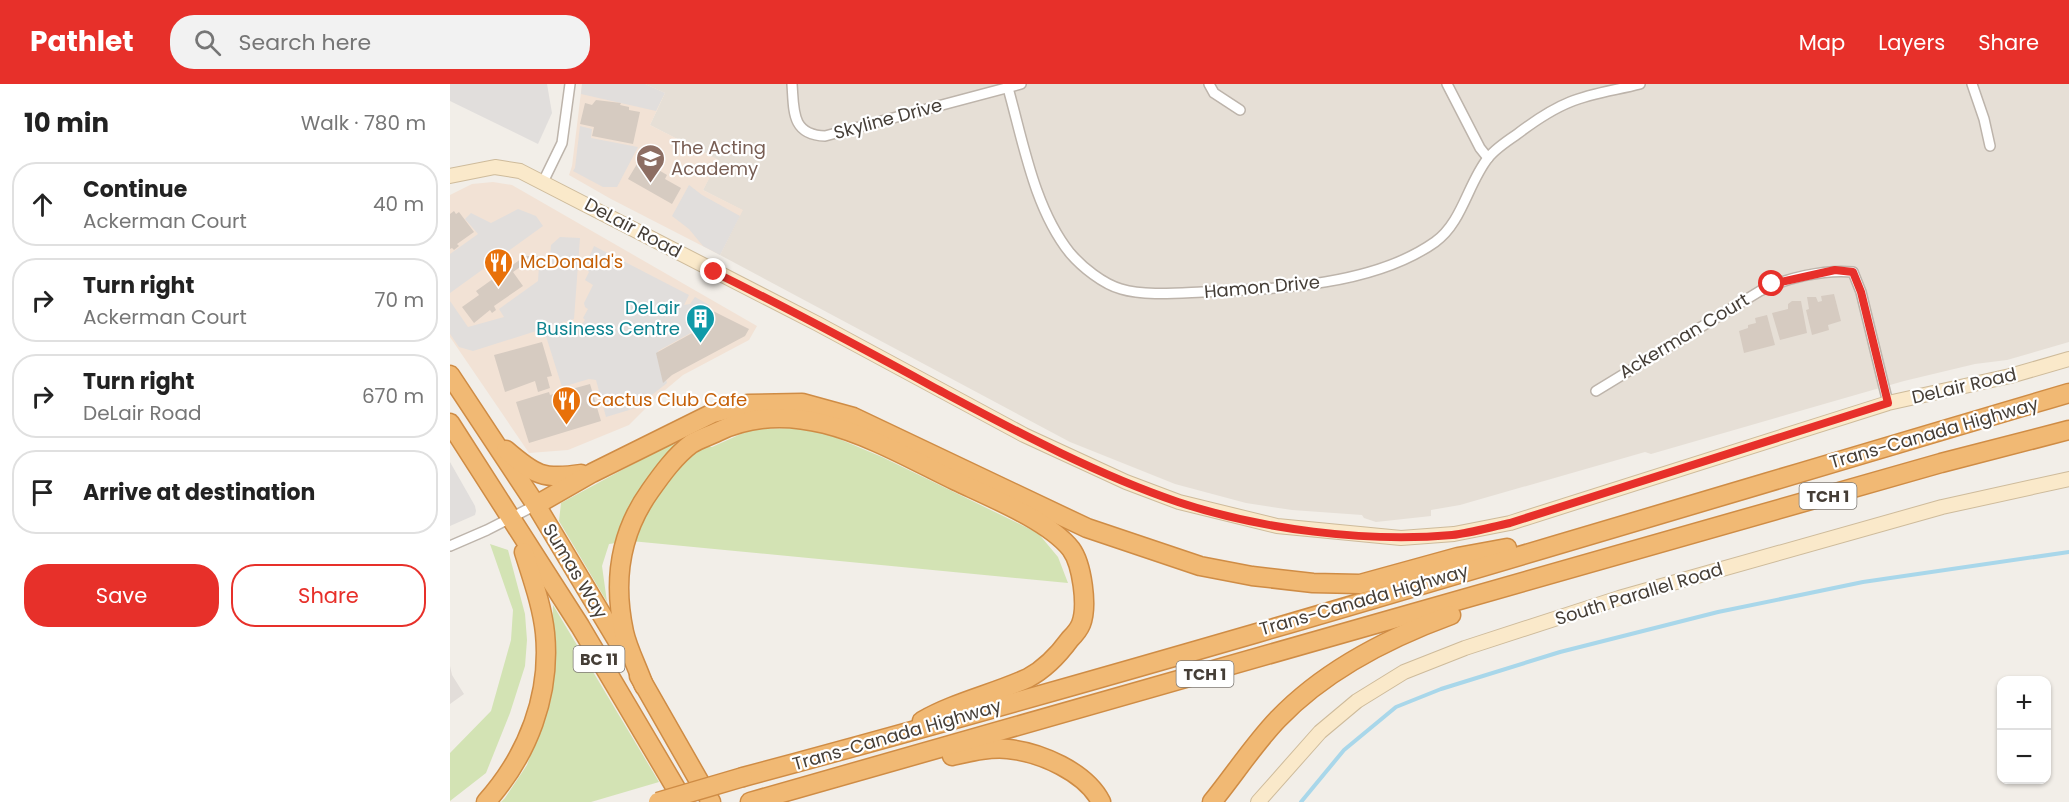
<!DOCTYPE html>
<meta charset="utf-8">
<style>
body{margin:0;font-family:Poppins,sans-serif;background:#f2f2f2;color:#222}
.controls{position:absolute;right:18px;bottom:18px;display:grid;overflow:hidden;border-radius:12px;box-shadow:0 2px 4px #0004}
.controls button{width:54px;height:54px;display:grid;place-items:center;padding:0;border:0;border-bottom:2px solid #e0e0e0;background:#fff;color:#222;font:30px sans-serif}
.stop{position:absolute;width:18px;height:18px;margin:-14px;border:4px solid #e7302a;border-radius:50%;background:#fff}
.stop.end{background:#e7302a;border-color:#fff;box-shadow:0 2px 6px #0008}
.list{margin:0;padding:0;list-style:none}
h2{display:flex;justify-content:space-between;align-items:center;height:78px;margin:0;padding:0 24px;font-size:26px}
h2 small{font-size:20px;font-weight:400;color:#767676}
.list li{display:grid;grid-template-columns:39px 1fr auto;gap:18px;align-items:center;box-sizing:border-box;height:84px;margin:0 12px 12px;padding:0 12px;border:2px solid #e0e0e0;border-radius:24px}
.list b{display:block;font-size:22px;white-space:nowrap}
.list p{margin:0;font-size:20px;white-space:nowrap;color:#767676}
.list em{font-size:20px;font-style:normal;color:#767676}
.actions{display:flex;gap:12px;padding:18px 24px}
.actions a{flex:1;padding:14px 0;border:2px solid #e7302a;border-radius:24px;text-align:center;font-size:21px;color:#e7302a}
.actions .main{background:#e7302a;color:#fff}
.icon{flex:none;width:33px;height:33px;fill:none;stroke:currentColor;stroke-width:2;stroke-linecap:round;stroke-linejoin:round}
.map{position:relative;flex:none;width:1619px;height:718px;overflow:hidden}
header{display:flex;align-items:center;gap:36px;box-sizing:border-box;height:84px;padding:0 30px;background:#e7302a;color:#fff}
header strong{font-size:28px}
nav{display:flex;gap:33px;margin-inline-start:auto;font-size:21px}
.search{width:420px;height:54px;background:#f2f2f2;display:flex;align-items:center;gap:15px;box-sizing:border-box;padding:0 21px;border-radius:24px;color:#767676;font-size:22px}
main{display:flex}
aside{flex:1;background:#fff}
.map>svg:first-child{display:block}
.residential{fill:#e6dfd6}
.commercial{fill:#f2e2d5}
.industrial{fill:#e2ddd9}
.green{fill:#d3e3b4}
.parking{fill:#e1dedc}
.lines{fill:none;stroke-linecap:round;stroke-linejoin:round}
.stream{stroke:#a9d7ea;stroke-width:4}
.building{fill:#d6cbc1}
.street-casing{stroke:#bdb4ab;stroke-width:12}
.secondary-casing{stroke:#cebb9b;stroke-width:16}
.highway-casing{stroke:#cf8c45;stroke-width:21}
.street{stroke:#fff;stroke-width:9}
.secondary{stroke:#fae9ca;stroke-width:14}
.highway{stroke:#f1b974;stroke-width:18}
.highway-bridge-casing{stroke:#cf8c45;stroke-width:21;stroke-linecap:butt}
.highway-bridge{stroke:#f1b974;stroke-width:18}
.route{stroke:#e7302a;stroke-width:8}
.labels{text-anchor:middle;stroke-width:4.5;stroke-linejoin:round;paint-order:stroke}
.shield{fill:#fff;stroke:#7d7873;stroke-width:1.5}
.shield-label{font-size:16px;font-weight:bold;fill:#453e37}
.street-label{font-size:18px;fill:#453e37;stroke:#fff}
.education-label{font-size:18px;fill:#785e54;stroke:#fff;text-anchor:start}
.food-label{font-size:18px;fill:#c56008;stroke:#fff;text-anchor:start}
.culture-label{font-size:18px;fill:#0d838f;stroke:#fff;text-anchor:end}
</style>
<header>
<strong>Pathlet</strong>
<div class="search"><svg class="icon" aria-label="search" viewBox="0 0 24 24"><circle cx="10" cy="10" r="6"/><path d="M15 15l6 6"/></svg>Search here</div>
<nav><a>Map</a><a>Layers</a><a>Share</a></nav>
</header>
<main>
<aside>
<h2>10 min<small>Walk · 780 m</small></h2>
<ul class="list">
<li><svg class="icon" aria-label="ahead" viewBox="0 0 24 24"><path d="M12 20V5M6 11l6-6 6 6"/></svg><div><b>Continue</b><p>Ackerman Court</p></div><em>40 m</em></li>
<li><svg class="icon" aria-label="right" viewBox="0 0 24 24"><path d="M7 20v-9h11M14 6l5 5-5 5"/></svg><div><b>Turn right</b><p>Ackerman Court</p></div><em>70 m</em></li>
<li><svg class="icon" aria-label="right" viewBox="0 0 24 24"><path d="M7 20v-9h11M14 6l5 5-5 5"/></svg><div><b>Turn right</b><p>DeLair Road</p></div><em>670 m</em></li>
<li><svg class="icon" aria-label="arrive" viewBox="0 0 24 24"><path d="M6 21V4h12l-3 4 3 4H6"/></svg><div><b>Arrive at destination</b></div></li>
</ul>
<div class="actions"><a class="main">Save</a><a>Share</a></div>
</aside>
<div class="map">
<svg width="1619" height="718" viewBox="0 0 1619 718">
<rect width="100%" height="100%" fill="#f2eee8"/>
<!-- residential -->
<polygon class="residential" points="195,0 1619,0 1619,258 1557,276 1525,280 1454,297 1201,370 1195,368 1010,421 981,426 981,432 926,438 914,434 912,431 842,426 796,419 725,400 620,358 270,171 292,126 253,106 268,76 200,41 215,9"/>
<!-- commercial -->
<g class="commercial">
<polygon points="132,0 195,0 215,9 200,41 269,76 253,106 293,126 270,171 161,115 119,91 122,82"/>
<polygon points="43,98 62,101 307,242 299,256 233,291 208,312 179,341 118,366 79,369 0,253 0,111 22,100"/>
</g>
<!-- industrial -->
<polygon class="industrial" points="0,582 2,591 14,610 0,620"/>
<!-- green -->
<g class="green">
<polygon points="363,344 432,373 588,449 608,473 618,499 181,457 159,460 152,482 157,518 109,437 111,419 220,360 262,363 302,345"/>
<polygon points="40,460 58,466 75,530 77,556 75,582 60,629 36,689 0,717 0,669 41,627 61,556 63,526"/>
<polygon points="103,521 209,698 141,718 51,718 55,714 77,681 100,616"/>
</g>
<!-- parking -->
<g class="parking">
<polygon points="0,0 97,0 102,29 88,60 0,17"/>
<polygon points="132,0 195,0 215,9 206,27 131,10"/>
<polygon points="130,42 142,45 141,54 188,63 167,103 153,103 123,87 125,84"/>
<polygon points="239,101 252,111 290,132 270,171 253,162 239,145 222,132"/>
<polygon points="68,125 86,132 93,142 0,209 0,170 28,150 15,135 21,129 41,139"/>
<polygon points="110,153 130,154 124,235 23,267 9,263 0,250 0,217 18,243 54,233 49,225 88,197 89,182 95,182 95,173 100,172 101,161"/>
<polygon points="144,162 239,211 234,221 240,220 245,213 259,221 250,233 255,241 208,267 217,299 198,314 188,318 189,323 156,333 146,296 139,295 112,303 95,249 122,241 130,243 135,236 133,234 138,225 135,223 134,219 143,201 135,196 139,188 135,183"/>
<polygon points="0,378 25,422 26,427 25,431 0,442"/>
</g>
<g class="lines">
<!-- stream -->
<polyline class="stream" points="851,718 894,666 946,623 991,605 1110,568 1268,528 1413,498 1619,468"/>
</g>
<!-- building -->
<g class="building">
<polygon points="146,16 171,19 170,21 179,23 179,26 190,28 183,60 142,52 144,43 130,40 135,19 142,21"/>
<polygon points="190,75 217,91 215,95 231,104 222,120 178,95"/>
<polygon points="4,127 6,130 9,128 24,148 7,160 9,162 4,166 2,164 0,165 0,130"/>
<polygon points="75,172 88,172 88,182 73,181 63,188 73,202 44,222 46,226 42,229 40,226 24,239 12,223 29,211 26,207"/>
<polygon points="1384,210 1391,237 1378,241 1379,246 1362,251 1356,226 1359,225 1357,213 1366,213 1368,218 1372,217 1371,212"/>
<polygon points="1342,217 1351,217 1357,249 1330,256 1322,229 1338,225 1338,220"/>
<polygon points="257,224 299,245 295,252 222,291 213,299 206,269 255,242 250,233"/>
<polygon points="1317,231 1325,261 1294,269 1289,247 1298,244 1298,241 1306,239 1305,234"/>
<polygon points="92,258 102,292 97,293 100,304 88,308 85,297 55,308 44,271"/>
<polygon points="140,300 151,337 79,359 66,318 99,308 100,311"/>
</g>
<g class="lines">
<defs>
<g id="street">
<path d="M342 0C344 26 341 51 375 52L571 0"/>
<polyline points="759,0 764,9 790,26"/>
<polyline points="997,0 1030,64 1038,74"/>
<polyline points="1522,0 1534,35 1540,62"/>
<path d="M558 4C573 57 584 124 620 169 632 183 653 200 671 205 694 212 728 209 752 208 825 205 923 202 985 158 1012 139 1018 99 1038 74 1045 65 1057 57 1066 51 1083 38 1100 26 1120 18 1142 9 1167 6 1190 0"/>
<polyline points="93,98 112,59 120,0"/>
<path d="M1146 307 1310 207C1335 194 1375 185 1403 188L1411 208 1438 319"/>
<polyline points="0,462 37,446 86,421"/>
</g>
<g id="secondary">
<polyline points="0,92 45,83 70,87 368,240 574,351 676,398 729,418 827,442 951,454 1004,450 1060,439 1438,319 1560,292 1619,275"/>
<polyline points="808,718 870,648 907,617 954,588 1015,564 1169,514 1492,423 1619,395"/>
</g>
<g id="highway">
<polyline points="0,291 86,421 173,566"/>
<polyline points="0,339 130,542 234,718"/>
<path d="M56 366C85 391 93 396 131 390"/>
<polyline points="86,421 142,389 263,329 298,320 352,319 403,333 637,444 750,482 802,492 863,499 910,500 1008,473 1057,464"/>
<polyline points="189,592 261,718"/>
<path d="M194 602C188 584 178 566 174 548 163 497 170 449 200 407 212 390 225 372 241 360 249 355 259 352 267 348 350 308 433 362 506 397 540 413 599 437 621 465 632 480 638 522 631 540 629 545 624 551 620 555 609 570 595 585 578 594 543 610 505 618 472 637"/>
<path d="M502 672C520 668 540 663 558 665 590 668 636 688 651 718"/>
<path d="M293 693C737 574 1178 439 1619 309"/>
<path d="M36 718C78 671 101 611 95 549 92 521 82 494 74 468"/>
<polyline points="300,718 1491,379 1619,346"/>
<path d="M762 718C784 691 804 660 828 635 875 586 938 554 1001 531"/>
</g>
</defs>
<!-- street casing -->
<use href="#street" class="street-casing"/>
<!-- secondary casing -->
<use href="#secondary" class="secondary-casing"/>
<!-- highway casing -->
<use href="#highway" class="highway-casing"/>
<!-- street -->
<use href="#street" class="street"/>
<!-- secondary -->
<use href="#secondary" class="secondary"/>
<!-- highway -->
<use href="#highway" class="highway"/>
<defs>
<polyline id="highway-bridge" points="208,718 293,693"/>
</defs>
<!-- highway-bridge casing -->
<use href="#highway-bridge" class="highway-bridge-casing"/>
<!-- highway-bridge -->
<use href="#highway-bridge" class="highway-bridge"/>
</g>
<g class="lines">
<!-- route -->
<path class="route" d="M264 188C339 225 412 264 485 304 564 346 643 389 728 418 809 445 917 459 1002 451 1021 449 1041 443 1060 439L1438 319 1411 208 1403 188 1385 186 1322 200"/>
</g>
<!-- icons -->
<defs>
<symbol id="university-pin" viewBox="-11 -11 22 30"><path d="M0 17L-7.5 6A9.5 9.5 0 1 1 7.5 6Z" fill="#8d6e63" stroke="#fff"/><path d="M0-5L7-2L0 1L-7-2ZM-4 1L0 2.5L4 1V4Q0 6-4 4Z" fill="#fff"/></symbol>
<symbol id="restaurant-pin" viewBox="-11 -11 22 30"><path d="M0 17L-7.5 6A9.5 9.5 0 1 1 7.5 6Z" fill="#e8710a" stroke="#fff"/><path d="M-5-6h1v4h1v-4h1v4h1v-4h1v5L-1.5 .5V6h-2V.5L-5-1ZM5-6V6H3V1.5H1.5Q1.5-4 5-6Z" fill="#fff"/></symbol>
<symbol id="building-pin" viewBox="-11 -11 22 30"><path d="M0 17L-7.5 6A9.5 9.5 0 1 1 7.5 6Z" fill="#0f9aa8" stroke="#fff"/><path d="M-4-6H4V6H1V3H-1V6H-4ZM-2.5-4.3h1.7v1.8h-1.7ZM.8-4.3h1.7v1.8H.8ZM-2.5-1h1.7V.8h-1.7ZM.8-1h1.7V.8H.8Z" fill="#fff"/></symbol>
</defs>
<g fill-rule="evenodd">
<use href="#university-pin" x="184" y="58" width="33" height="45"/>
<use href="#restaurant-pin" x="32" y="162" width="33" height="45"/>
<use href="#building-pin" x="234" y="218" width="33" height="45"/>
<use href="#restaurant-pin" x="100" y="300" width="33" height="45"/>
</g>
<g class="labels">
<!-- shield labels -->
<g class="shield">
<rect x="1349.5" y="399" width="57" height="26" rx="4.5"/>
<rect x="123.5" y="562" width="51" height="26" rx="4.5"/>
<rect x="726.5" y="577" width="57" height="26" rx="4.5"/>
</g>
<g class="shield-label">
<text x="1378" y="418">TCH 1</text>
<text x="149" y="581">BC 11</text>
<text x="755" y="596">TCH 1</text>
</g>
<!-- street labels -->
<g class="street-label">
<text transform="translate(438 35) rotate(-15)" y="6">Skyline Drive</text>
<text transform="translate(183 144) rotate(28)" y="6">DeLair Road</text>
<text transform="translate(812 203) rotate(-5)" y="6">Hamon Drive</text>
<text transform="translate(1234 252) rotate(-31)" y="6">Ackerman Court</text>
<text transform="translate(1514 302) rotate(-13)" y="6">DeLair Road</text>
<text transform="translate(1484 349) rotate(-16)" y="6">Trans-Canada Highway</text>
<text transform="translate(125 487) rotate(59)" y="6">Sumas Way</text>
<text transform="translate(1189 510) rotate(-17)" y="6">South Parallel Road</text>
<text transform="translate(914 516) rotate(-16)" y="6">Trans-Canada Highway</text>
<text transform="translate(447 651) rotate(-16)" y="6">Trans-Canada Highway</text>
</g>
<!-- education labels -->
<g class="education-label">
<text x="221" y="70">The Acting<tspan x="221" dy="21">Academy</tspan></text>
</g>
<!-- food labels -->
<g class="food-label">
<text x="70" y="184">McDonald's</text>
<text x="138" y="322">Cactus Club Cafe</text>
</g>
<!-- culture labels -->
<g class="culture-label">
<text x="230" y="230">DeLair<tspan x="230" dy="21">Business Centre</tspan></text>
</g>
</g>
</svg>
<div class="controls">
<button>+</button>
<button>−</button>
</div>
<div class="stop" style="left:1322px;top:200px"></div>
<div class="stop end" style="left:264px;top:188px"></div>
</div>
</main>
